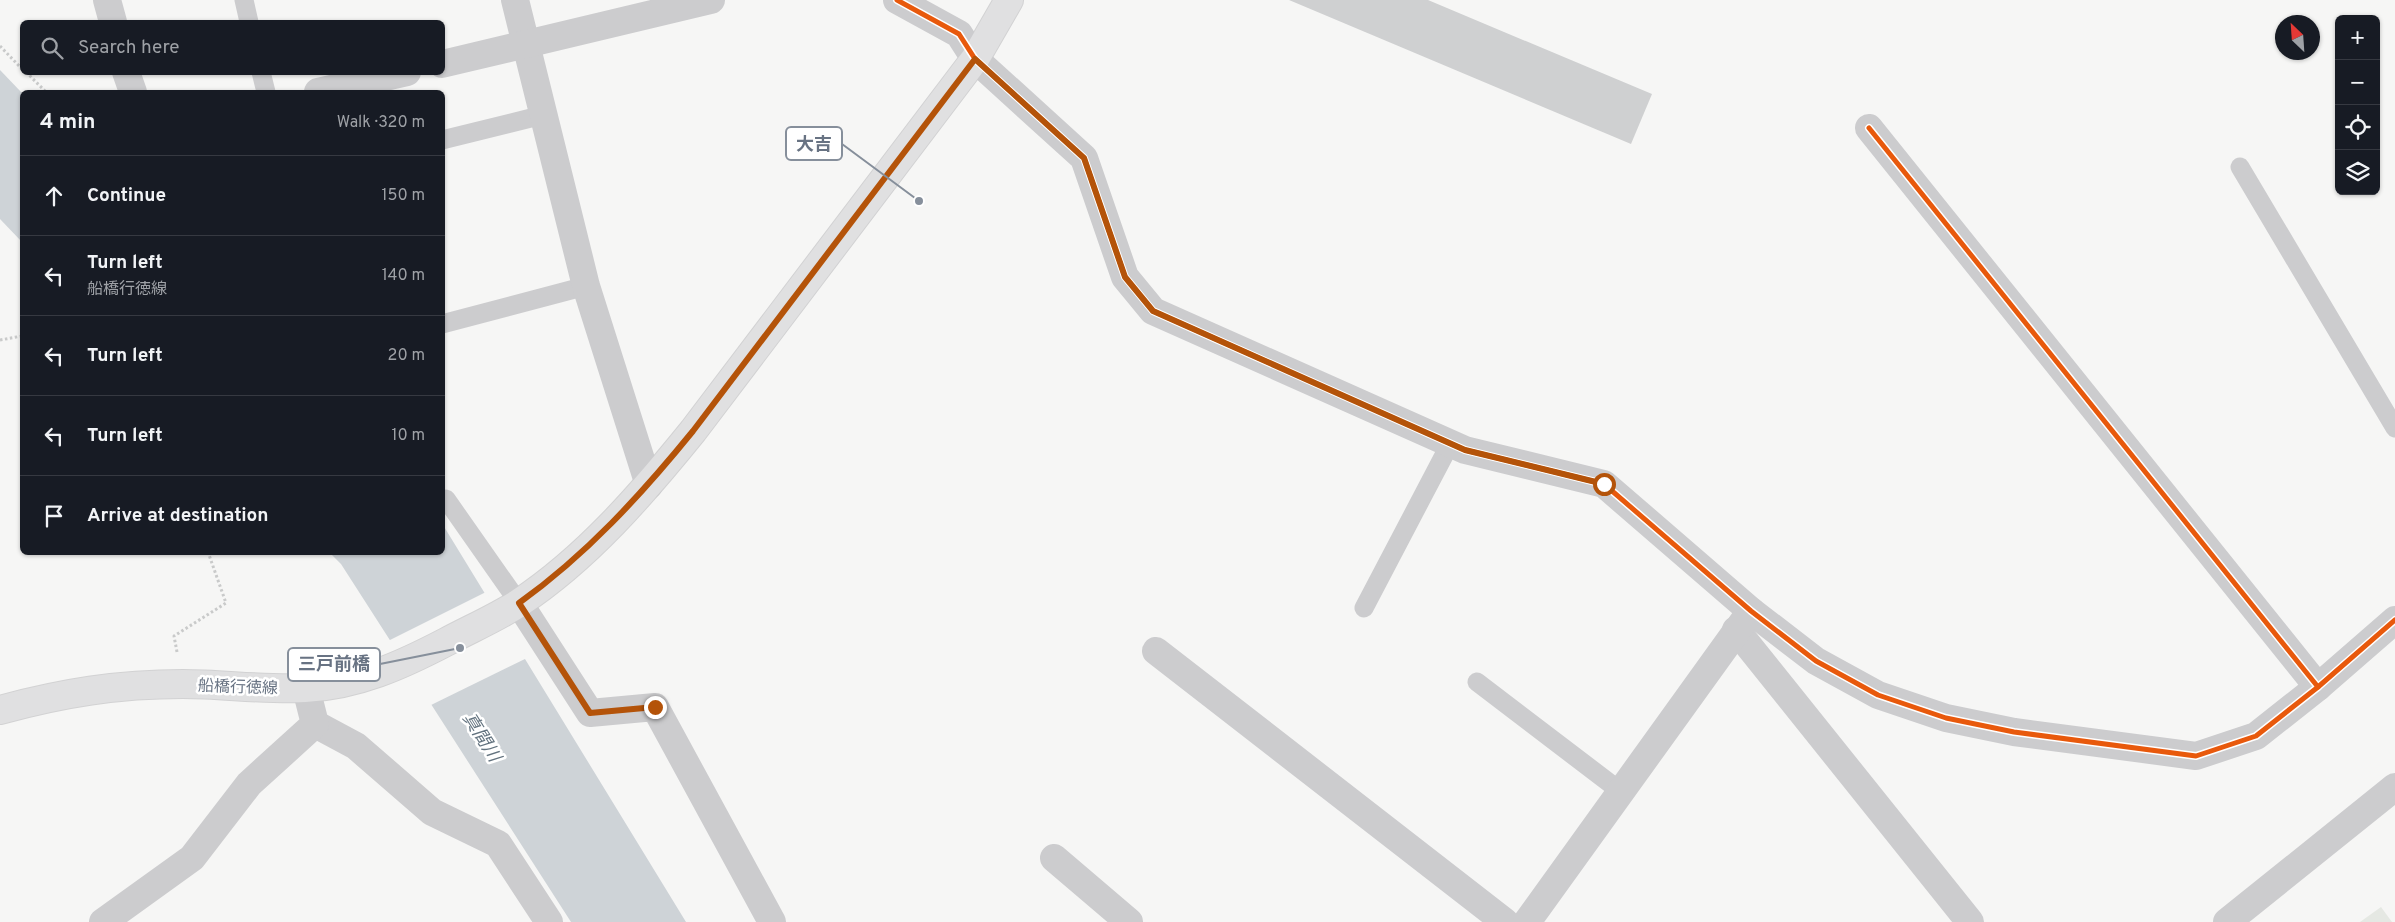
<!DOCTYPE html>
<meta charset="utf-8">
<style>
body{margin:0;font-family:Overpass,"Noto Sans JP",sans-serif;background:#242831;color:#f1f3f6}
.controls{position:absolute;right:15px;top:15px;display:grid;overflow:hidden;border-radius:8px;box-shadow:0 1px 4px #0004}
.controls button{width:45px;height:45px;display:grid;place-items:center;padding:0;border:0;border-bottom:1px solid #363941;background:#171b24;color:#f1f3f6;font:25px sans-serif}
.compass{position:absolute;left:2275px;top:15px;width:45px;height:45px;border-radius:50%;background:#171b24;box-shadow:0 1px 4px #0004;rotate:335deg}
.stop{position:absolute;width:15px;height:15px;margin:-11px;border:4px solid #b45309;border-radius:50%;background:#fff}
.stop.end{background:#b45309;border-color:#fff;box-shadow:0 1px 5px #0008}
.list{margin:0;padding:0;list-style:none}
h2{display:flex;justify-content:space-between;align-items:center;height:65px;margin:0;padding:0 20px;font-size:21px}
h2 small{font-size:16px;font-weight:400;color:#9ea1a6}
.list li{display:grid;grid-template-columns:32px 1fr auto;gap:15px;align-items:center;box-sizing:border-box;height:80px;padding:0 20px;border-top:1px solid #363941}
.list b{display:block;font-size:19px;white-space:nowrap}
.list p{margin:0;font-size:16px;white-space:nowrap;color:#9ea1a6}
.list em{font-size:16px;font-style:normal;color:#9ea1a6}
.icon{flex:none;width:28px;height:28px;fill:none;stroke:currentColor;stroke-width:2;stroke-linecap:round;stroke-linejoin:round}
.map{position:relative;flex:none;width:2395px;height:922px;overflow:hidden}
.search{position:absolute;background:#171b24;box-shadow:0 1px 4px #0004;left:20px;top:20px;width:425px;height:55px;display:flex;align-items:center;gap:12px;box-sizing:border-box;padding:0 18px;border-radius:8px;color:#9ea1a6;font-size:19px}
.panel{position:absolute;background:#171b24;box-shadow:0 1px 4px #0004;left:20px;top:90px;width:425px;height:465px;border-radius:8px}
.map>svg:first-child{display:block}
.green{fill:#e5e8e3}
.water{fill:#ced3d7}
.pier{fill:#f6f6f5}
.building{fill:#cfd0d1}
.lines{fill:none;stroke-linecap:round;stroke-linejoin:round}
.secondary-casing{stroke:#d2d2d3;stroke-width:30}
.path{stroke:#c9caca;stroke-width:3;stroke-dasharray:2.5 2.5;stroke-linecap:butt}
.lane{stroke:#ccccce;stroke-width:19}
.street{stroke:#ccccce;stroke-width:28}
.secondary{stroke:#e0e0e1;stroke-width:28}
.cycleway-casing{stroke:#fff;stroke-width:8}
.cycleway{stroke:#e8590c;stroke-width:5}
.route{stroke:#b45309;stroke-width:6}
.labels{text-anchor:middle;stroke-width:5;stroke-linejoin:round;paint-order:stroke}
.street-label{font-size:16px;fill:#687383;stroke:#fff}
.water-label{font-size:18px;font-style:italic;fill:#63737f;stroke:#fff}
.leader{fill:none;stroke:#868f9b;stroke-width:2}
.callout-dot{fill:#868f9b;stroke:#fff;stroke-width:2}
.callout{fill:#fff;stroke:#868f9b;stroke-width:2}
.callout-label{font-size:18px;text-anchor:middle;font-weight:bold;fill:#687383}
</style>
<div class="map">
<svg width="2395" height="922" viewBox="0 0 2395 922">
<rect width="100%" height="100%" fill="#f6f6f5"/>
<!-- green -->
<polygon class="green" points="2381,907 2392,922 2360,922"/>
<!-- water -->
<g class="water">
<polygon points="0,70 22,93 22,242 0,219"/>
<polygon points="443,525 686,922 571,922 341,564 330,553 442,552"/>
</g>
<!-- pier -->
<polygon class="pier" points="486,592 527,658 429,706 388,641"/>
<!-- building -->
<polygon class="building" points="1289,0 1428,0 1652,94 1631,144"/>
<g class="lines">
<defs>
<path id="secondary" d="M0 710C62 693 118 684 183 684 223 684 264 690 305 688 356 686 402 665 446 642 470 629 496 618 519 603 587 558 642 494 693 431L975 59 1009 0"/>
</defs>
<!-- secondary casing -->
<use href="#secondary" class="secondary-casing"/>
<!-- path -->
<g class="path">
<polyline points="0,46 22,69"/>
<polyline points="26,72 46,92"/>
<polyline points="0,340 22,336"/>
<polyline points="177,652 174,636 226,603 208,552"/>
</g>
<!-- lane -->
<g class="lane">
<polyline points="244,0 249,22"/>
<polyline points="261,72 266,92"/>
<polyline points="442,140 543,115"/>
<polyline points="2240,167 2395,428"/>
<polyline points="442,324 586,286"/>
<polyline points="446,499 519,603"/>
<polyline points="1364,608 1450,444"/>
<polyline points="1477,682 1620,791"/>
</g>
<!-- street -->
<g class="street">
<polyline points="107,0 113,22"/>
<polyline points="515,0 586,286 649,485"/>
<polyline points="897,0 959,34 975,59 1084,158 1125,277 1153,311 1465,450 1604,484 1751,611 1816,661 1878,695 1946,718 2014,732 2196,756 2256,736 2318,687 2395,620"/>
<polyline points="442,64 711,0"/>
<polyline points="126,72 133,92"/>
<polyline points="318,92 407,72"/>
<polyline points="1869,128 2318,687"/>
<polyline points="519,603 590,713 655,707 772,922"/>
<polyline points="1736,630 1970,922"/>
<polyline points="1156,651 1505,922"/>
<polyline points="315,724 356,746 432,812 498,844 549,922"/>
<polyline points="1054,858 1129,922"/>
<polyline points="103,922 192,858 249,784 315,724 306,688"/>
<polyline points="1527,922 1751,611"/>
<polyline points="2227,922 2395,787"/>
</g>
<!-- secondary -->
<use href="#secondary" class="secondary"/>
<defs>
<g id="cycleway">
<polyline points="897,0 959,34 975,59 1084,158 1125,277 1153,311 1465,450 1604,484 1751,611 1816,661 1878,695 1946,718 2014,732 2196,756 2256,736 2318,687 2395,620"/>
<polyline points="1869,128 2318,687"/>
</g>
</defs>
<!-- cycleway casing -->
<use href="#cycleway" class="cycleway-casing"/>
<!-- cycleway -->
<use href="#cycleway" class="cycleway"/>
</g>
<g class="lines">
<!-- route -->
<path class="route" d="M655 707 590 713 519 603C586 555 641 495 693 431L975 59 1084 158 1125 277 1153 311 1465 450 1604 484"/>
</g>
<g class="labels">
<!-- street labels -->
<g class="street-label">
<text transform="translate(238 686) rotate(2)" y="6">船橋行徳線</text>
</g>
<!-- water labels -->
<g class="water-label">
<text transform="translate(482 737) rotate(58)" y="6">真間川</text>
</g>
</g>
<!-- callouts -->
<path class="leader" d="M919 201L842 144M460 648L380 664"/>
<g class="callout-dot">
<circle cx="919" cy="201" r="5"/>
<circle cx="460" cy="648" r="5"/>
</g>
<g class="callout">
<rect x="786" y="127" width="56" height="33" rx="5"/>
<rect x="288" y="648" width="92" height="33" rx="5"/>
</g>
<g class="callout-label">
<text x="814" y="150">大吉</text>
<text x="334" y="670">三戸前橋</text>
</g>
</svg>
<div class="controls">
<button>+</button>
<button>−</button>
<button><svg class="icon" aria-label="locate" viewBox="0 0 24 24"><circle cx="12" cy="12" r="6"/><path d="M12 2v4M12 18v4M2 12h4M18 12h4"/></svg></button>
<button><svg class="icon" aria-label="layers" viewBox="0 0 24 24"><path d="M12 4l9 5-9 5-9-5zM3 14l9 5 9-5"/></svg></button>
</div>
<svg class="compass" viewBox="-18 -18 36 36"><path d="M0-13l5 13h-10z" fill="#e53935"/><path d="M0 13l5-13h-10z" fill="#9ea1a6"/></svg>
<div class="stop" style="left:1604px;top:484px"></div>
<div class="stop end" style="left:655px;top:707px"></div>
<div class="search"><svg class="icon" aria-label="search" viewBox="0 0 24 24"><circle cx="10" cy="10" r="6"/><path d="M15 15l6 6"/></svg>Search here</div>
<section class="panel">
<h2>4 min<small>Walk · 320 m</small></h2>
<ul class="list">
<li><svg class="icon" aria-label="ahead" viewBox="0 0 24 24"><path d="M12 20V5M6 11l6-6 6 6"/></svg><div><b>Continue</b></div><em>150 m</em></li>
<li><svg class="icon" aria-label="left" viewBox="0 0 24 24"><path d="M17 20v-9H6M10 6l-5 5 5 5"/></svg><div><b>Turn left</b><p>船橋行徳線</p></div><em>140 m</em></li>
<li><svg class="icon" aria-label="left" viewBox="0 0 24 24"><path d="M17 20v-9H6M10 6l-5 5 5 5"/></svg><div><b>Turn left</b></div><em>20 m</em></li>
<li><svg class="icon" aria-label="left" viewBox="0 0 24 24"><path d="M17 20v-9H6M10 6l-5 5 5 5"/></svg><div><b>Turn left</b></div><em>10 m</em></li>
<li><svg class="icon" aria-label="arrive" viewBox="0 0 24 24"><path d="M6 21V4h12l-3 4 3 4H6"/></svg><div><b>Arrive at destination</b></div></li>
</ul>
</section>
</div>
